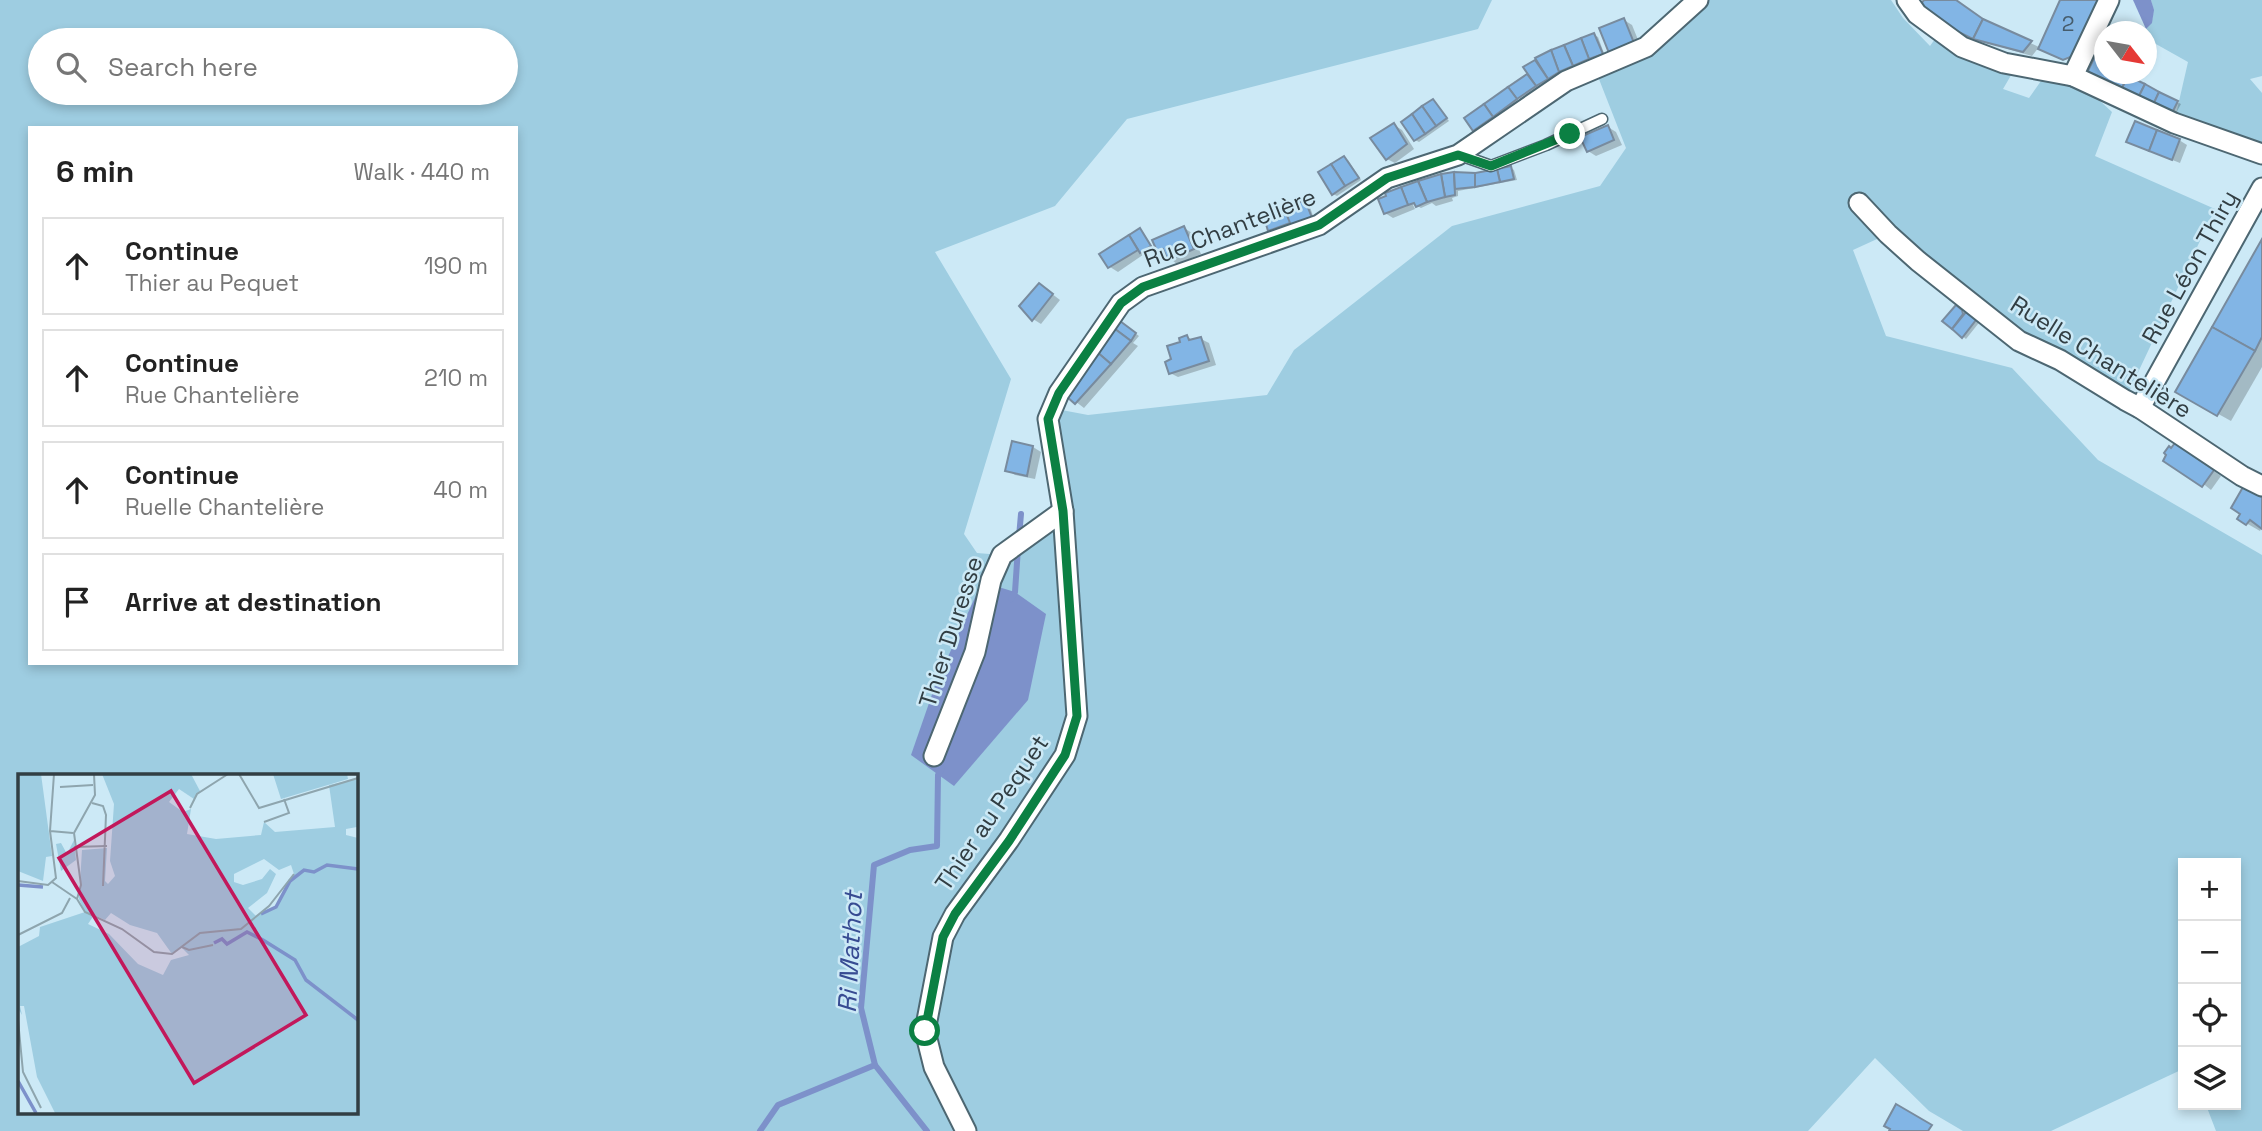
<!DOCTYPE html>
<meta charset="utf-8">
<style>
body{margin:0;font-family:"Space Grotesk",sans-serif;background:#f2f2f2;color:#222}
.controls{position:absolute;right:21px;bottom:21px;display:grid;overflow:hidden;border-radius:0px;box-shadow:0 4px 10px #0003}
.controls button{width:63px;height:63px;display:grid;place-items:center;padding:0;border:0;border-bottom:2px solid #e0e0e0;background:#fff;color:#222;font:35px sans-serif}
.compass{position:absolute;left:2094px;top:21px;width:63px;height:63px;border-radius:50%;background:#fff;box-shadow:0 4px 10px #0003;rotate:121deg}
.stop{position:absolute;width:21px;height:21px;margin:-16px;border:5px solid #0b8043;border-radius:50%;background:#fff}
.stop.end{background:#0b8043;border-color:#fff;box-shadow:0 2px 7px #0008}
.list{margin:0;padding:0;list-style:none}
h2{display:flex;justify-content:space-between;align-items:center;height:91px;margin:0;padding:0 28px;font-size:30px}
h2 small{font-size:23px;font-weight:400;color:#767676}
.list li{display:grid;grid-template-columns:46px 1fr auto;gap:21px;align-items:center;box-sizing:border-box;height:98px;margin:0 14px 14px;padding:0 14px;border:2px solid #e0e0e0;border-radius:0px}
.list b{display:block;font-size:26px;white-space:nowrap}
.list p{margin:0;font-size:23px;white-space:nowrap;color:#767676}
.list em{font-size:23px;font-style:normal;color:#767676}
.icon{flex:none;width:38px;height:38px;fill:none;stroke:currentColor;stroke-width:2;stroke-linecap:round;stroke-linejoin:round}
.map{position:relative;flex:none;width:2262px;height:1131px;overflow:hidden}
.search{position:absolute;background:#fff;box-shadow:0 4px 10px #0003;left:28px;top:28px;width:490px;height:77px;display:flex;align-items:center;gap:18px;box-sizing:border-box;padding:0 24px;border-radius:38px;color:#767676;font-size:26px}
.panel{position:absolute;background:#fff;box-shadow:0 4px 10px #0003;left:28px;top:126px;width:490px;height:539px;border-radius:0px}
.map>svg:first-child{display:block}
.green{fill:#9ecde1;fill-rule:evenodd}
.water{fill:#7d91ca}
.shadow{fill:#0003}
.lines{fill:none;stroke-linecap:round;stroke-linejoin:round}
.stream{stroke:#7d91ca;stroke-width:6}
.building{fill:#82b5e5;stroke:#788b9e;stroke-width:2}
.lane-casing{stroke:#4d6772;stroke-width:13}
.street-casing{stroke:#4d6772;stroke-width:23}
.lane{stroke:#fff;stroke-width:10}
.street{stroke:#fff;stroke-width:19}
.route{stroke:#0b8043;stroke-width:9}
.labels{text-anchor:middle;stroke-width:5;stroke-linejoin:round;paint-order:stroke}
.number-label{font-size:21px;fill:#465c6c}
.street-label{font-size:24px;fill:#323e43;stroke:#cce9f6}
.water-label{font-size:26px;font-style:italic;fill:#374b92;stroke:#cce9f6}
.inset-river{fill:none;stroke:#7d91ca;stroke-width:3.5}
.inset-road{fill:none;stroke:#8ea5ae;stroke-width:2}
.view{fill:#c2185b;fill-opacity:0.15;stroke:#c2185b;stroke-width:3.5}
.inset-edge{fill:none;stroke:#323e43;stroke-width:3.5}
</style>
<div class="map">
<svg width="2262" height="1131" viewBox="0 0 2262 1131">
<rect width="100%" height="100%" fill="#cce9f6"/>
<!-- green -->
<g class="green">
<path d="M0 0H1492L1478 29 1127 119 1055 206 935 252 1011 379 964 534 977 553 1002 555 1063 511 1051 408 1088 415 1267 395 1294 350 1452 226 1600 186 1626 148 1595 69 1646 47 1688 0H1891L1903 18 1930 46 1940 32 2017 65 2003 89 2029 98 2048 71 2073 76 2112 112 2095 156 2215 209 2125 400 2060 360 1888 234 1853 250 1886 336 2012 368 2098 460 2262 555V1131H2216L2206 1105H2236V863H2183V1069L2051 1131H1963L1929 1111 1875 1058 1808 1131H0ZM40 40H506V93H40ZM30 128H516V663H30ZM19 776H355V1112H19Z"/>
<path d="M2151 0H2262V76L2250 79 2262 93V154L2174 123 2188 62 2147 39 2146 32H2143C2154 22 2155 14 2151 0Z"/>
</g>
<!-- water -->
<g class="water">
<polygon points="2133,0 2151,0 2154,10 2152,23 2146,29"/>
<polygon points="982,582 1015,592 1046,614 1028,700 954,786 911,755 936,683"/>
</g>
<!-- shadow -->
<g class="shadow">
<polygon points="1926,0 1954,0 1986,22 2039,47 2032,56 1984,42 1954,29"/>
<polygon points="1624,20 1632,25 1641,47 1610,51"/>
<polygon points="1594,35 1598,37 1605,56 1563,73 1522,100 1510,93 1509,96 1523,104 1478,132 1475,130 1485,105 1529,74 1525,68"/>
<polygon points="2096,56 2104,60 2104,74 2131,74 2138,77 2136,82 2181,104 2175,115 2097,77"/>
<polygon points="1434,101 1449,121 1419,142 1415,140"/>
<polygon points="1394,125 1402,130 1414,149 1395,163 1387,159"/>
<polygon points="1608,127 1616,132 1622,145 1596,156 1588,151"/>
<polygon points="2179,140 2187,145 2180,163 2137,146"/>
<polygon points="1344,158 1348,160 1361,180 1337,196 1333,194"/>
<polygon points="1511,168 1514,170 1517,180 1458,191 1458,196 1452,198 1453,201 1436,206 1432,203 1421,208 1412,203 1415,209 1393,218 1385,213 1454,174 1475,175"/>
<polygon points="1305,202 1309,204 1314,219 1273,231 1270,229"/>
<polygon points="1184,228 1192,233 1201,254 1177,264 1159,250"/>
<polygon points="1140,230 1143,232 1153,248 1118,272 1110,267 1102,254"/>
<polygon points="2262,242 2262,367 2231,421 2177,391"/>
<polygon points="1047,290 1060,300 1041,324 1033,319 1022,306"/>
<polygon points="1960,309 1966,314 1982,319 1966,339 1945,321"/>
<polygon points="1124,325 1139,336 1133,343 1138,346 1084,408 1067,395"/>
<polygon points="1187,337 1194,341 1201,339 1209,343 1216,365 1178,377 1170,373 1173,361"/>
<polygon points="1033,447 1041,452 1035,479 1015,475 1007,470"/>
<polygon points="2184,450 2221,476 2211,490 2168,455"/>
<polygon points="2262,499 2262,527 2260,531 2239,519"/>
</g>
<g class="lines">
<!-- stream -->
<g class="stream">
<polyline points="1019,537 1021,514"/>
<polyline points="1011,599 1015,592 1018,548"/>
<polyline points="875,1065 927,1131"/>
<polyline points="760,1131 778,1105 875,1065 861,1008 874,865 910,850 937,846 938,775 942,768"/>
</g>
</g>
<!-- building -->
<g class="building">
<polygon points="1924,0 1956,0 1983,19 1973,39 1944,25 1919,6"/>
<polygon points="2060,0 2099,0 2073,56 2063,60 2038,49"/>
<polygon points="1624,18 1634,43 1609,53 1599,28"/>
<polygon points="1983,19 2032,41 2023,52 1973,39"/>
<polygon points="1594,33 1603,54 1589,59 1581,38"/>
<polygon points="1581,38 1589,59 1573,66 1564,45"/>
<polygon points="1564,45 1573,66 1559,72 1551,50"/>
<polygon points="1551,50 1559,72 1548,79 1535,58"/>
<polygon points="2096,54 2104,58 2104,74 2129,74 2121,90 2087,73"/>
<polygon points="1535,60 1548,79 1536,86 1523,67"/>
<polygon points="1527,74 1536,86 1517,99 1508,87"/>
<polygon points="2128,76 2145,84 2138,98 2121,90"/>
<polygon points="2145,84 2159,92 2153,105 2138,98"/>
<polygon points="1508,87 1517,99 1493,117 1484,104"/>
<polygon points="2159,92 2178,101 2171,115 2153,105"/>
<polygon points="1433,99 1447,118 1436,126 1422,106"/>
<polygon points="1484,104 1493,117 1473,131 1464,118"/>
<polygon points="1422,106 1436,126 1425,134 1412,114"/>
<polygon points="1412,114 1425,134 1414,141 1401,122"/>
<polygon points="2135,121 2157,130 2149,151 2126,142"/>
<polygon points="1394,123 1407,144 1386,160 1370,138"/>
<polygon points="1608,125 1614,140 1587,152 1580,137"/>
<polygon points="2157,130 2180,139 2172,160 2149,151"/>
<polygon points="1344,156 1359,178 1345,186 1331,164"/>
<polygon points="1331,164 1345,186 1332,195 1318,172"/>
<polygon points="1511,166 1514,179 1500,182 1497,169"/>
<polygon points="1497,169 1500,182 1475,187 1475,173"/>
<polygon points="1454,172 1455,195 1445,197 1441,174"/>
<polygon points="1454,172 1475,173 1475,187 1455,189"/>
<polygon points="1441,174 1445,197 1427,202 1418,181"/>
<polygon points="1418,181 1427,202 1416,207 1414,203 1408,205 1401,187"/>
<polygon points="1401,187 1408,205 1384,214 1378,199 1386,196 1385,193"/>
<polygon points="1305,200 1312,218 1290,226 1284,208"/>
<polygon points="1284,208 1290,223 1268,231 1263,214"/>
<polygon points="1184,226 1194,249 1168,261 1163,249 1157,251 1152,240"/>
<polygon points="1140,228 1151,246 1140,253 1129,235"/>
<polygon points="1129,235 1138,250 1108,268 1099,254"/>
<polygon points="2262,239 2262,337 2255,351 2212,327"/>
<polygon points="1039,283 1053,294 1032,321 1019,306"/>
<polygon points="1956,305 1962,310 1963,314 1952,329 1942,321"/>
<polygon points="1970,307 1979,316 1962,338 1952,329"/>
<polygon points="1120,321 1136,333 1131,341 1115,329"/>
<polygon points="2212,327 2255,351 2217,416 2175,392"/>
<polygon points="1115,329 1131,341 1111,364 1097,352"/>
<polygon points="1187,335 1189,340 1201,337 1209,361 1169,374 1165,362 1171,359 1167,346 1180,342 1179,338"/>
<polygon points="1097,352 1111,364 1075,404 1065,395"/>
<polygon points="1012,441 1033,446 1027,476 1005,471"/>
<polygon points="2175,443 2214,470 2202,487 2163,461 2166,455 2164,453 2169,446 2171,448"/>
<polygon points="2243,487 2262,497 2262,529 2250,520 2246,525 2237,519 2240,514 2231,508"/>
<polygon points="1896,1104 1932,1125 1928,1131 1889,1131 1890,1129 1884,1126"/>
</g>
<g class="lines">
<defs>
<polyline id="lane" points="1460,155 1491,166 1546,145 1602,119"/>
<g id="street">
<polyline points="1907,0 1917,14 1962,47 2004,63 2073,76 2174,123 2262,154"/>
<polyline points="2073,76 2109,0"/>
<polyline points="1859,203 1888,234 1918,261 2019,341 2060,360 2125,400 2140,408 2242,476 2262,486"/>
<polyline points="2140,408 2262,188"/>
<polyline points="934,756 975,652 991,580 1002,555 1063,511"/>
<polyline points="966,1131 934,1067 925,1031 943,937 955,914 1009,840 1065,755 1077,716 1063,511 1048,419 1059,393 1121,303 1143,287 1319,225 1387,178 1458,155 1566,81 1646,47 1698,0"/>
</g>
</defs>
<!-- lane casing -->
<use href="#lane" class="lane-casing"/>
<!-- street casing -->
<use href="#street" class="street-casing"/>
<!-- lane -->
<use href="#lane" class="lane"/>
<!-- street -->
<use href="#street" class="street"/>
</g>
<g class="lines">
<!-- route -->
<polyline class="route" points="925,1031 943,937 955,914 1009,841 1065,755 1077,716 1063,511 1048,419 1059,393 1121,303 1143,287 1319,225 1387,178 1458,155 1491,166 1570,134"/>
</g>
<g class="labels">
<!-- number labels -->
<g class="number-label">
<text x="2068" y="31">2</text>
</g>
<!-- street labels -->
<g class="street-label">
<text transform="translate(1230 228) rotate(-21)" y="8">Rue Chantelière</text>
<text transform="translate(2190 267) rotate(-61)" y="8">Rue Léon Thiry</text>
<text transform="translate(2101 357) rotate(32)" y="8">Ruelle Chantelière</text>
<text transform="translate(951 632) rotate(-72)" y="8">Thier Duresse</text>
<text transform="translate(992 813) rotate(-56)" y="8">Thier au Pequet</text>
</g>
<!-- water labels -->
<g class="water-label">
<text transform="translate(850 952) rotate(-87)" y="9">Ri Mathot</text>
</g>
</g>
<!-- overview -->
<g transform="translate(18 774)">
<rect width="340" height="340" fill="#cce9f6"/>
<path d="M0 0H23L34 82 28 83 25 107 0 97ZM84 0H173L182 17 176 25 161 15 151 28 165 38 173 35 169 60 198 65 243 61 246 48 257 58 317 53 311 11 339 5V53L328 55V61L340 64 339 339H37L19 303 6 232H2L4 241 0 234V173L21 162 22 153 67 138 61 125 64 76 89 74 87 107 90 110 97 102 92 87 96 30ZM246 85 261 96 273 91 276 100 258 133 238 142 230 134 249 119 258 100 252 95 244 105 225 111 216 108V100ZM93 139 112 151 139 159 154 180 163 173 171 181 153 186 145 201 120 190 91 160 70 150 76 141 87 146ZM255 0H329L330 5 263 25ZM56 66 58 86 43 97 38 70 43 69 49 80Z" fill="#9ecde1" fill-rule="evenodd"/>
<path class="inset-river" d="M0 111 25 113M243 140 258 133 272 107 286 96 296 98 309 91 340 95M196 169 204 165 209 170 229 158 245 166 277 186 288 206 340 246M0 307 18 339"/>
<path class="inset-road" d="M221 0 241 34 340 4M42 13 75 11M74 29 85 32 88 41 85 112M172 34 179 20 210 0M246 48 271 39 266 25M32 57 55 59M56 73 89 72M0 107 30 111 38 104 32 57 36 0M34 108 59 125M59 125 67 138 104 155 136 178 154 180 182 159 223 155 251 132 276 100M59 125 63 111 56 59 77 21 76 0M0 161 44 139 52 124M164 173 171 176 195 171M0 246 5 298 23 334"/>
<path class="view" d="M153 17 288 241 176 309 41 84Z"/>
<rect width="340" height="340" class="inset-edge"/>
</g>
</svg>
<div class="controls">
<button>+</button>
<button>−</button>
<button><svg class="icon" aria-label="locate" viewBox="0 0 24 24"><circle cx="12" cy="12" r="6"/><path d="M12 2v4M12 18v4M2 12h4M18 12h4"/></svg></button>
<button><svg class="icon" aria-label="layers" viewBox="0 0 24 24"><path d="M12 4l9 5-9 5-9-5zM3 14l9 5 9-5"/></svg></button>
</div>
<svg class="compass" viewBox="-18 -18 36 36"><path d="M0-13l5 13h-10z" fill="#e53935"/><path d="M0 13l5-13h-10z" fill="#767676"/></svg>
<div class="stop" style="left:925px;top:1031px"></div>
<div class="stop end" style="left:1570px;top:134px"></div>
<div class="search"><svg class="icon" aria-label="search" viewBox="0 0 24 24"><circle cx="10" cy="10" r="6"/><path d="M15 15l6 6"/></svg>Search here</div>
<section class="panel">
<h2>6 min<small>Walk · 440 m</small></h2>
<ul class="list">
<li><svg class="icon" aria-label="ahead" viewBox="0 0 24 24"><path d="M12 20V5M6 11l6-6 6 6"/></svg><div><b>Continue</b><p>Thier au Pequet</p></div><em>190 m</em></li>
<li><svg class="icon" aria-label="ahead" viewBox="0 0 24 24"><path d="M12 20V5M6 11l6-6 6 6"/></svg><div><b>Continue</b><p>Rue Chantelière</p></div><em>210 m</em></li>
<li><svg class="icon" aria-label="ahead" viewBox="0 0 24 24"><path d="M12 20V5M6 11l6-6 6 6"/></svg><div><b>Continue</b><p>Ruelle Chantelière</p></div><em>40 m</em></li>
<li><svg class="icon" aria-label="arrive" viewBox="0 0 24 24"><path d="M6 21V4h12l-3 4 3 4H6"/></svg><div><b>Arrive at destination</b></div></li>
</ul>
</section>
</div>
